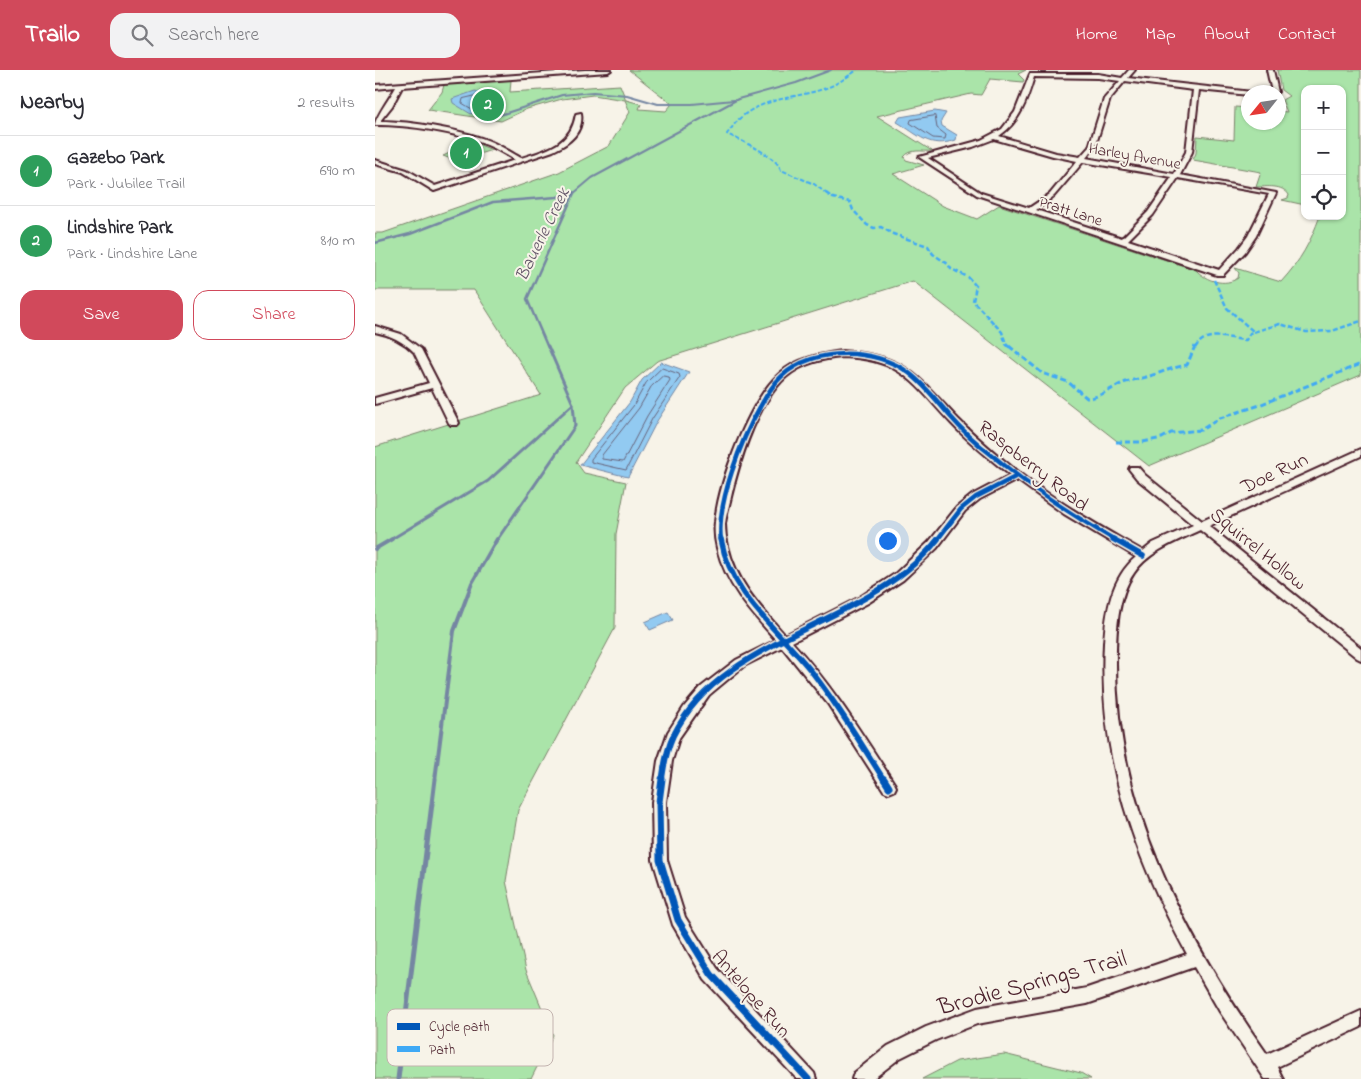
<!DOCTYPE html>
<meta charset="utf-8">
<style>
body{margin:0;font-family:"Indie Flower",sans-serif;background:#f2f2f3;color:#2b2b33}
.controls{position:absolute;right:15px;top:15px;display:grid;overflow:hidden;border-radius:10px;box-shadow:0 1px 4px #0004}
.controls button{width:45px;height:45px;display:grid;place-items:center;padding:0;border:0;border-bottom:1px solid #e1e1e2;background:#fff;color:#2b2b33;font:25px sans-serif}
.compass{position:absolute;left:866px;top:15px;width:45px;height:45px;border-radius:50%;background:#fff;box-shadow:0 1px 4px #0004;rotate:240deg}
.you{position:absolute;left:512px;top:470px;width:18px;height:18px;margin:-12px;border:4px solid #fff;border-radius:50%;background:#1a73e8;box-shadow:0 0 0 8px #1a73e833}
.badge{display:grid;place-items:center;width:32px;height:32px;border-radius:50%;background:#d1495b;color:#fff;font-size:16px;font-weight:700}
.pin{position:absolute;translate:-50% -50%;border:2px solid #fff;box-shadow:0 1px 5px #0006}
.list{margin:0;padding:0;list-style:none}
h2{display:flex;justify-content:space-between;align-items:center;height:65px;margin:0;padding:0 20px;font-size:21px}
h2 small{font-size:16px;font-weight:400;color:#7c7c81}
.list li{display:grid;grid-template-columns:32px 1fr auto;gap:15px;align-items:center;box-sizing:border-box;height:70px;padding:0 20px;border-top:1px solid #e1e1e2}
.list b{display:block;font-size:19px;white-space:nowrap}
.list p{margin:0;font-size:16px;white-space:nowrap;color:#7c7c81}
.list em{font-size:16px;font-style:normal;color:#7c7c81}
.actions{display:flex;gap:10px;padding:15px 20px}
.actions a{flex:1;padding:11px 0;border:1px solid #d1495b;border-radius:15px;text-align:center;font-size:18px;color:#d1495b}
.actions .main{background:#d1495b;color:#fff}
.icon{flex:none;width:28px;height:28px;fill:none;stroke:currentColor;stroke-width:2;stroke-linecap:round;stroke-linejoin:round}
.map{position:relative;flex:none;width:986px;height:1009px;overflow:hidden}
header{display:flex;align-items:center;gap:30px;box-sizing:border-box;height:70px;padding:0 25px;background:#d1495b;color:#fff}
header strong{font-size:24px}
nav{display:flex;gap:28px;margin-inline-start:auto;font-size:18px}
.search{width:350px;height:45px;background:#f2f2f3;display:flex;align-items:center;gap:12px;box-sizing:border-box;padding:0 18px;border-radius:15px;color:#7c7c81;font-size:19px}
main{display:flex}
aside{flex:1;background:#fff}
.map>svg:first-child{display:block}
.green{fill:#aae4a9;stroke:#7a826a}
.water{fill:#92caf1;stroke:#7586a2}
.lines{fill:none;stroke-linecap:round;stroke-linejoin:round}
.shore{stroke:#67637a;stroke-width:1}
.stream-far4{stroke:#7586a2;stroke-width:2}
.stream-far3{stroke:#7586a2;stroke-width:2.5}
.stream-far2{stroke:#7586a2;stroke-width:3}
.stream-far1{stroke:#7586a2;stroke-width:4}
.stream{stroke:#7586a2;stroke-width:5}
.minor-casing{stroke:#4a1f2b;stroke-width:4}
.minor{fill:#f7f3e8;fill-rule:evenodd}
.quiet-far2{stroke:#3fa9f5;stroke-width:2;stroke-dasharray:4.5 2;stroke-linecap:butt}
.quiet-far1{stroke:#3fa9f5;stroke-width:2.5;stroke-dasharray:5 2.5;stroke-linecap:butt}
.quiet{stroke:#3fa9f5;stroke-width:3;stroke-dasharray:6 3;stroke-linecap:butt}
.cycleway-far2-casing{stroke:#f7f3e8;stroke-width:7}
.cycleway-far1-casing{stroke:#f7f3e8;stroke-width:9}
.cycleway-casing{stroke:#f7f3e8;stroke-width:10}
.cycleway-far2{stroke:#0057b8;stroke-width:4.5}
.cycleway-far1{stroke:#0057b8;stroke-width:5.5}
.cycleway{stroke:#0057b8;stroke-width:7}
.labels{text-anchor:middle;stroke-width:4;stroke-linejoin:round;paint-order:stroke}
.far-street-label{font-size:16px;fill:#4a1f2b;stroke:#f7f3e8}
.far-water-label{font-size:18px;font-style:italic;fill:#605266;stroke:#f7f3e8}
.street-label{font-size:20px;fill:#4a1f2b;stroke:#f7f3e8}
.near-street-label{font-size:24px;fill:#4a1f2b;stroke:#f7f3e8}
.key{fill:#f7f3e8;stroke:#c3b3af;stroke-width:1}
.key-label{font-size:14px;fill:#4a1f2b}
</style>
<header>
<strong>Trailo</strong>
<div class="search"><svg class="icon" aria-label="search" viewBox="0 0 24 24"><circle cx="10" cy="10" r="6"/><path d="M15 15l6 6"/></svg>Search here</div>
<nav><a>Home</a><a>Map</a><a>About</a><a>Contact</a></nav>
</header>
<main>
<aside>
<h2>Nearby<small>2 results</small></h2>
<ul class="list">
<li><span class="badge" style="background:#2e9e5b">1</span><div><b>Gazebo Park</b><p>Park · Jubilee Trail</p></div><em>690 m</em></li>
<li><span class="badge" style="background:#2e9e5b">2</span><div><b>Lindshire Park</b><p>Park · Lindshire Lane</p></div><em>810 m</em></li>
</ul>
<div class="actions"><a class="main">Save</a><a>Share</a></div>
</aside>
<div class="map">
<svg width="986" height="1009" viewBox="0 0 986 1009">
<rect width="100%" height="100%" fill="#f7f3e8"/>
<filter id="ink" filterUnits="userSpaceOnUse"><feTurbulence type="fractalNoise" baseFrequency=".02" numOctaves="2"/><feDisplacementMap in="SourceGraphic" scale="10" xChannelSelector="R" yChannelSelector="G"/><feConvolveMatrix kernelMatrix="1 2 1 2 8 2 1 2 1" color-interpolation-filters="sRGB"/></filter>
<g filter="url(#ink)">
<!-- green -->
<g class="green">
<path d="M254 0H651L643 4 649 10 648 12 615 9 606 25 596 24 502 46 557 81C547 82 536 78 529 87L531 90 549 95 518 104 568 136 602 149 624 135 821 200C831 211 850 217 863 208L864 203 860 198 906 212C926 190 935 173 945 146H967V19H930V135L907 130 913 128 914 125C907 114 892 117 881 117L886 102 818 90 821 83 822 66 859 70 860 37 873 38 874 52H904V41L912 42 907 30 914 26 906 20 902 0H986V305L774 396 538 211 282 291 250 318 201 392 209 403 251 412 241 464 240 558 143 740 131 811 151 900 178 965 156 1009H0V377L166 325 99 220H0V163H8L184 102 234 76 255 42 250 30 218 25 187 29 152 39 126 51 53 40 67 22 69 15 136 10 135 22 245 15 251 30 266 34 264 39 291 41 297 34Z"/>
<polygon points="98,72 117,80 81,91 68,86"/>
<polygon points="629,984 706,1003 716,1009 547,1009 582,991"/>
</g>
<!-- water -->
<g class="water">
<polygon points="100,21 118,25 117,39 96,44 78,33 77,29"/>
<path d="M560 41 571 43 566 51 567 56 582 65 581 70C554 79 544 65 522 52L525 47Z"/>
<polygon points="286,292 314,302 282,351 253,407 205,395 255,332 267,310"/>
<polygon points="293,542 298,550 275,560 270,552"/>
</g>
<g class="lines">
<!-- shore -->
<g class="shore">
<polygon points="100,26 112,29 112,34 97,39 87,33 88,29"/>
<polygon points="560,46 562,58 571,65 570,69 558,68 535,53 536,50"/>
<polygon points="287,298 304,304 305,307 277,349 251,400 216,392 216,389 259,335 271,313"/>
<polygon points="288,306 294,307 295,310 272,346 248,392 227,389 227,385 264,338 276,317"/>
</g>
<!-- stream-far4 -->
<g class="stream-far4">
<polyline points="102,44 125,45 187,25 218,22 252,25 283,34 317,34 359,30"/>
<polyline points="193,124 199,122"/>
<polyline points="198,124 217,108 363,29 421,13 456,0"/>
</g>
<!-- stream-far3 -->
<g class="stream-far3">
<polyline points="0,173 35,164 118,132 182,127 197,123"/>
<polyline points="173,278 152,229 199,123"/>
</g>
<!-- stream-far2 -->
<g class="stream-far2">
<polyline points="15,470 113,411 198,334 173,276"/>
<polyline points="122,470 200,356 198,334"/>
</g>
<!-- stream-far1 -->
<g class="stream-far1">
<polyline points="0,479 17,469"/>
<polyline points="60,710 79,561 97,513 122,469"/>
</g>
<!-- stream -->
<polyline class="stream" points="23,1009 60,709"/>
<defs>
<g id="minor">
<path d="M210 0H236L233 2 27 17 17 36 5 51C35 51 91 60 119 73 128 77 137 83 146 88 172 80 196 75 201 44L206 43C209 62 194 74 178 81L59 121 28 102 0 94V90L32 100 60 116 140 90C131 85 122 79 112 75 80 62 35 55 0 55 0 48 16 26 21 17L0 19V15Z"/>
<path d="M754 0H760L753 8 877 22H874V25L824 20 817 82 805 105 901 123 881 166 870 182 848 205H842L602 125 544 87 606 70 627 59 640 42 655 4H723L747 8ZM659 7 723 8 745 11 729 29 714 77 705 87 681 83 624 66C645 52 652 30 659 7ZM750 11 818 20 811 82 799 104 711 88 720 77 735 29ZM619 69 678 86 702 91 675 124 654 138 606 123 553 88 598 77ZM708 92 797 107 773 142 747 168 661 140 679 126ZM803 108 894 124 873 166 864 178 844 200 753 170 778 145Z"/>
<polygon points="892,0 898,0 903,22 897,22"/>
<path d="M0 256 26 264 46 279 84 353 82 355H76L74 353 57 318 0 334V328L54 313 39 282C28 271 15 265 0 262Z"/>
<path d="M467 281C531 284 543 307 583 349 602 368 622 385 643 402 682 432 725 457 768 481L778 473 818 455 762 409 754 399 755 397H763L770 405 827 451 986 379V386L834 456 986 578V590L982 588 825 460C802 471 774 481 759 503 742 527 741 562 741 591 740 737 810 867 892 984L986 941V957L902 997 908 1009H890L845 942 819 897 712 934 602 954 561 970 525 988 498 1009H477L479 1003 513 976 551 957 602 938 712 918 812 884C759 786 723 686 729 573 731 542 736 508 761 487L689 444 642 410 605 429 590 441 562 478 528 510 493 533 417 572C457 615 487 664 519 713L521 717 519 721 514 723 509 721 453 634 407 577 369 596 334 625 304 668 297 691 291 732 292 790 310 847 342 898 439 1003 441 1009H422L330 910 298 855 278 790 277 732 283 691 293 662 309 637 326 617 361 590 401 570C376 542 351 515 342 478 340 470 339 460 340 452 344 411 374 331 404 304 421 288 445 284 467 281ZM467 287C528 289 539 314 577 354 595 373 615 389 635 405L597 425 582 437 554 472 520 504 485 527 410 565C386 538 361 512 353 476 351 469 350 461 350 454 351 445 354 436 356 427 365 390 381 334 411 307 427 293 447 289 467 287Z"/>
</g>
</defs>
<!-- minor casing -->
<use href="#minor" class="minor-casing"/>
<!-- minor -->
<use href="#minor" class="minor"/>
<!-- quiet-far2 -->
<path class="quiet-far2" d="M452 124 439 114 406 100C401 85 366 71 352 64 356 59 360 53 364 49 387 28 421 28 448 19 461 15 471 8 482 0"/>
<!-- quiet-far1 -->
<g class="quiet-far1">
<polyline points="451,123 458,128 475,132 478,140 492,155 499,158 506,157 518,164 553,176 558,184 573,194 576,199 593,207 601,216 598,231 627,262 631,274 635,278"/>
<polyline points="839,210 852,238 879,262"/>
<path d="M820 278C831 259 853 269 871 270L875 263 905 254 931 262 957 261 986 251"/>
</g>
<!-- quiet -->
<g class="quiet">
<path d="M634 276 667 303 693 312 712 328C725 328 739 316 751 312 760 309 770 308 778 305 790 301 800 297 812 295L820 276"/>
<polyline points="741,372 768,372 787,368 796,363 826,360 845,348 882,336 986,294"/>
</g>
<defs>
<g id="cycleway-far2">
<path d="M346 470C341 434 367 368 385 337 391 326 398 314 407 306 439 276 501 278 534 303 550 315 561 330 574 345 587 360 602 374 618 386 656 418 697 445 740 470"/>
<polyline points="562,470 586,439 601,427 642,406"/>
</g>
<g id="cycleway-far1">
<path d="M346 469C356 526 403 559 437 602 463 636 486 673 509 710"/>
<polyline points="738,469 768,486"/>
<path d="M287 710C289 695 292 679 298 666 349 563 493 558 563 469"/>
</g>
<g id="cycleway">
<polyline points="287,709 284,732 285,790 303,850 336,904 433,1009"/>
<polyline points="509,709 514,717"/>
</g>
</defs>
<!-- cycleway-far2 casing -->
<use href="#cycleway-far2" class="cycleway-far2-casing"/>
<!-- cycleway-far1 casing -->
<use href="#cycleway-far1" class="cycleway-far1-casing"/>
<!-- cycleway casing -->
<use href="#cycleway" class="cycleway-casing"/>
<!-- cycleway-far2 -->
<use href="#cycleway-far2" class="cycleway-far2"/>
<!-- cycleway-far1 -->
<use href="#cycleway-far1" class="cycleway-far1"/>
<!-- cycleway -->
<use href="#cycleway" class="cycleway"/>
</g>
</g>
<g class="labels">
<!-- far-street labels -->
<g class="far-street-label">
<text transform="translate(760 85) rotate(10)" y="6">Harley Avenue</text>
<text transform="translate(696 140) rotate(18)" y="6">Pratt Lane</text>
</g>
<!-- far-water labels -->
<g class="far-water-label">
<text transform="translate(167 164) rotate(-64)" y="6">Bauerle Creek</text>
</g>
<!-- street labels -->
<g class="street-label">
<text transform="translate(659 395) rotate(38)" y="7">Raspberry Road</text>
<text transform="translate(899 402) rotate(-25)" y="7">Doe Run</text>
<text transform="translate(884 478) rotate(39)" y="7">Squirrel Hollow</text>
<text transform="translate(377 923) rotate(49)" y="7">Antelope Run</text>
</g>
<!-- near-street labels -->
<g class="near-street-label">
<text transform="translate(657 912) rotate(-15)" y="8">Brodie Springs Trail</text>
</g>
</g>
<!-- legend -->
<rect x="12" y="939" width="166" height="57" rx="8" class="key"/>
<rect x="22" y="953" width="23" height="7" fill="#0057b8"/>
<rect x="22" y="976" width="23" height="6" fill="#3fa9f5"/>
<g class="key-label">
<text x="54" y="961">Cycle path</text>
<text x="54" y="984">Path</text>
</g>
</svg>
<div class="controls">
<button>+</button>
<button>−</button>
<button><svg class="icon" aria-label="locate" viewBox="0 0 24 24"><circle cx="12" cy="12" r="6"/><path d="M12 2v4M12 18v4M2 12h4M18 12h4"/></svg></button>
</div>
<svg class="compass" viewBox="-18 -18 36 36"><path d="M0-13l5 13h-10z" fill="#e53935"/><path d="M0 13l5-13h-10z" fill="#7c7c81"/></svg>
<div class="you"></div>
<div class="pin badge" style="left:91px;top:83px;background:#2e9e5b">1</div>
<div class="pin badge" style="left:113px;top:35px;background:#2e9e5b">2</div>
</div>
</main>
